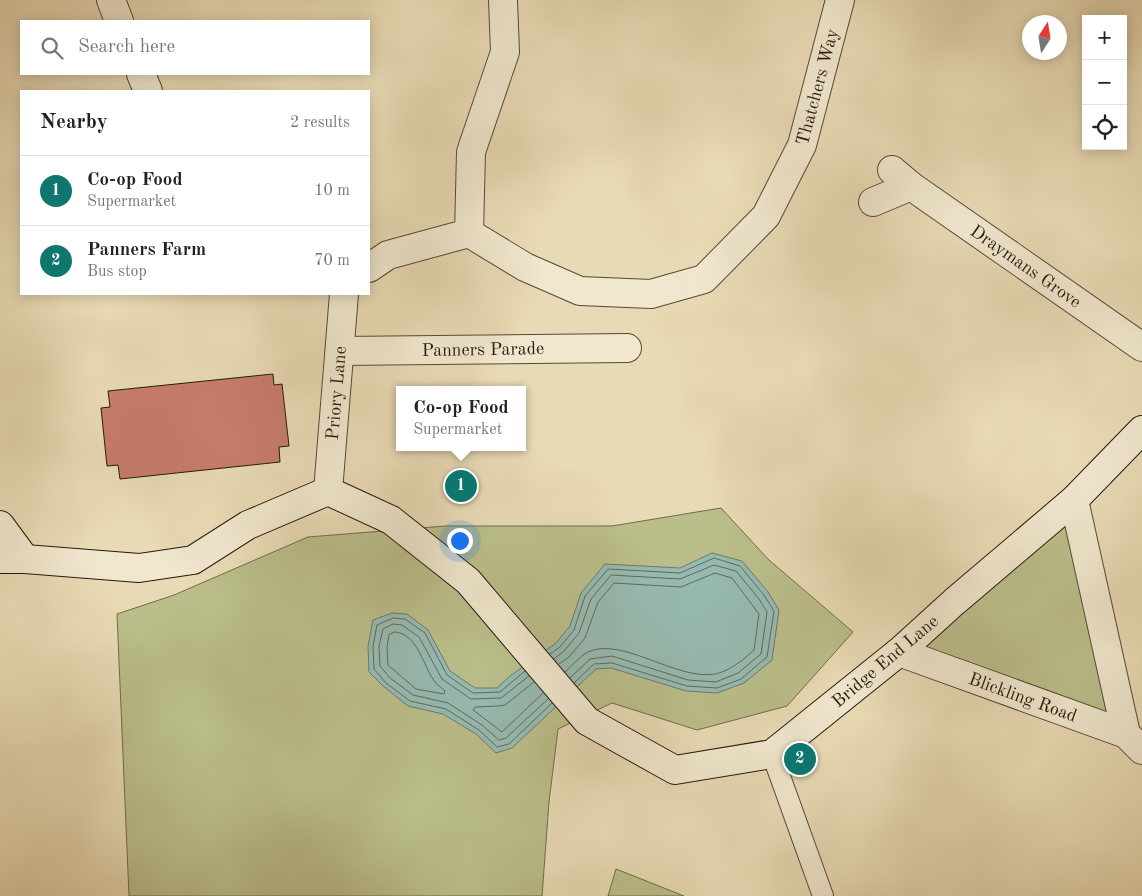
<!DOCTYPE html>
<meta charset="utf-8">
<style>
body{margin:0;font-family:"Old Standard TT",serif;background:#f2f2f2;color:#222}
.controls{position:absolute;right:15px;top:15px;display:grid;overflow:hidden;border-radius:0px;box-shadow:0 2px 12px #0003}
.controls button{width:45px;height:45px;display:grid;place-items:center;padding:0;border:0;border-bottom:1px solid #e0e0e0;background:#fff;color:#222;font:25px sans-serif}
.compass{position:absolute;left:1022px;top:15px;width:45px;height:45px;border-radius:50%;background:#fff;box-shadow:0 2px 12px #0003;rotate:12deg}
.you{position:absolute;left:459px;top:540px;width:18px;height:18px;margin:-12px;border:4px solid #fff;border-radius:50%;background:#1a73e8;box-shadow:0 0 0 8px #1a73e833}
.badge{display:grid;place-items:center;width:32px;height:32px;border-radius:50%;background:#0f766e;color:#fff;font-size:16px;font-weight:700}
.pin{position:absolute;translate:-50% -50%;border:2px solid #fff;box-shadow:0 1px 5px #0006}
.popup{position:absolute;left:396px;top:386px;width:130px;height:65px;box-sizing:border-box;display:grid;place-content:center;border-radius:0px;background:#fff;filter:drop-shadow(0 1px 4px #0005);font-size:16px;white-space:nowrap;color:#767676}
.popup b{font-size:19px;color:#222}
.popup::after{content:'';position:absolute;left:50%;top:100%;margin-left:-10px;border:10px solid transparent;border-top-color:#fff}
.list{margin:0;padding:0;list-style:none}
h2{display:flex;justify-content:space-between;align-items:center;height:65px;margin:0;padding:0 20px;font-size:21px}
h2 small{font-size:16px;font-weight:400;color:#767676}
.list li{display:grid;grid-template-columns:32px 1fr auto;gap:15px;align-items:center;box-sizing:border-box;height:70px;padding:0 20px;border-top:1px solid #e0e0e0}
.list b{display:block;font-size:19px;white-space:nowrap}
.list p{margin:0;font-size:16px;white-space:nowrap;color:#767676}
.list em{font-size:16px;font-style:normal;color:#767676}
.icon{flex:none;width:28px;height:28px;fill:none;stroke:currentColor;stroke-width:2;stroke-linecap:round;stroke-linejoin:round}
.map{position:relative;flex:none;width:1142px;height:896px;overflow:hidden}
.search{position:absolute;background:#fff;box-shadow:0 2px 12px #0003;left:20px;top:20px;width:350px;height:55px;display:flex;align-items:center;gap:12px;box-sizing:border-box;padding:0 18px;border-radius:0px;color:#767676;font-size:19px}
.panel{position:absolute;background:#fff;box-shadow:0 2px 12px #0003;left:20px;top:90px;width:350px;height:205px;border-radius:0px}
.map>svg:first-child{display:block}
.green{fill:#babe8a;stroke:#706c4c}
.water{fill:#97bab0;stroke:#6a7a6f}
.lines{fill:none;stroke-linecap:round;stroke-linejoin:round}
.shore{stroke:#5e6a5f;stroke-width:1}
.building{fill:#c77c6b;stroke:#26190e}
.lane-casing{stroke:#564938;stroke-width:22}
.street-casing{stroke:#564938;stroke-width:30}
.secondary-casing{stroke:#26190e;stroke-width:30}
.lane{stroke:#f0e7ce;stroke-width:20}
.street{stroke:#f0e7ce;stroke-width:28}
.secondary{stroke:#f0e7ce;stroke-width:28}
.labels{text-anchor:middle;stroke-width:4;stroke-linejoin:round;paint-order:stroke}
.street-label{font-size:18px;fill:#26190e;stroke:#f0e7ce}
</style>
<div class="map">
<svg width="1142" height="896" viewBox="0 0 1142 896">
<rect width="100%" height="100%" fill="#e8dab4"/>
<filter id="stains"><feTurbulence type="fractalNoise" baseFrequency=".004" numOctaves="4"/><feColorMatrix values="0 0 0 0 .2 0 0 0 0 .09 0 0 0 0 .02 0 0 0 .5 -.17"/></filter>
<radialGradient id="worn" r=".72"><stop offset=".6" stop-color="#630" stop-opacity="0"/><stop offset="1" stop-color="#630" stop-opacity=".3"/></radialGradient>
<!-- green -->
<g class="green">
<polygon points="1074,500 1126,734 899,652"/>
<polygon points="721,508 769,560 853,632 787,706 697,730 612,703 558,729 549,802 542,896 129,896 117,614 174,595 308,537 445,526 612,526"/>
<polygon points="616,869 684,896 608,896"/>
</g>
<!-- water -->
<polygon class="water" points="712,553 742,561 768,592 779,610 772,660 744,683 717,693 686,691 611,668 596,669 512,748 496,753 476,734 443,714 408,706 383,686 369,672 368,646 373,620 392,613 407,614 428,630 450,671 475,688 497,688 510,676 556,643 570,626 581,593 605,564 680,568"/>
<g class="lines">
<!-- shore -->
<g class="shore">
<path d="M395 632C419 634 423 668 436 683 438 686 442 688 445 691L444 694 416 689 388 665 387 647 389 635Z"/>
<polyline points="550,654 560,647 574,630 585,596 608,569 680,573 714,558 740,566 764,595 774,611 767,657 741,679 717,688 687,686 612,663 594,664 574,683"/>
<polyline points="554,659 564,651 579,633 591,599 611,575 680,579 714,565 736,571 759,599 767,612 761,654 738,673 716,682 688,680 612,656 590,659 570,678"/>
<path d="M559 664 569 657 585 638 598 602 614 583 681 587 715 573 732 578 759 614 754 650C743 660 730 671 715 674 677 681 622 636 588 652 580 656 572 666 565 672"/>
<polyline points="525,671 500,692 473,693 447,675 425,633 405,619 393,618 377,625 373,646 374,669 386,683 410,701 446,709 479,730 497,747 509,744 552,703"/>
<polyline points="529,676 501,698 471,699 442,679 419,637 402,625 393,624 383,629 379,646 380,666 390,678 413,695 448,703 482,725 499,740 506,738 548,699"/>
<polyline points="534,682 505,705 498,706 475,707 473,710 502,732 543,693"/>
</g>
</g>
<!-- building -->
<polygon class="building" points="273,374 274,385 282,384 289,446 279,447 280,462 120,479 118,465 107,466 101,408 110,407 108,391"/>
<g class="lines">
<defs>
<polyline id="lane" points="772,754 823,896"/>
<g id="street">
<polyline points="111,0 119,21"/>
<polyline points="141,74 148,91"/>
<polyline points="911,186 1142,347"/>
<polyline points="873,202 911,186 892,170"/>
<polyline points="469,233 525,267 580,291 651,294 704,279 766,216 802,145 840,0"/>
<polyline points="369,268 388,255 469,233 471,152 505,52 503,0"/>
<polyline points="340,351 627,348"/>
<polyline points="328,491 344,294"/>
<polyline points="1074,500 1126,734"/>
<polyline points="899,652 1126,734 1142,750"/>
</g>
<g id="secondary">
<polyline points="0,525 25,559"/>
<polyline points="0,559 25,559 139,568 193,560 248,525 328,491 391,520 468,581 587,721 675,770 772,754 899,652 954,602 1074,500 1142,430"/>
</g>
</defs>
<!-- lane casing -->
<use href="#lane" class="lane-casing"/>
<!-- street casing -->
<use href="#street" class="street-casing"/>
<!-- secondary casing -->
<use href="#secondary" class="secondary-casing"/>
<!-- lane -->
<use href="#lane" class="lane"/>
<!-- street -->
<use href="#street" class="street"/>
<!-- secondary -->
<use href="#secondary" class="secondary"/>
</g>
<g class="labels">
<!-- street labels -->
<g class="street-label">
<text transform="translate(817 87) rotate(-75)" y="6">Thatchers Way</text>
<text transform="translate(1026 266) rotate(35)" y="6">Draymans Grove</text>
<text transform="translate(483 349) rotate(-1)" y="6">Panners Parade</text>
<text transform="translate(336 393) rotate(-85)" y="6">Priory Lane</text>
<text transform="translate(885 661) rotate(-40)" y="6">Bridge End Lane</text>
<text transform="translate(1023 697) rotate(20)" y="6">Blickling Road</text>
</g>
</g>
<rect width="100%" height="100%" filter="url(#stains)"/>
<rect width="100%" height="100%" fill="url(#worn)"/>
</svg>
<div class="controls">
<button>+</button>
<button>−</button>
<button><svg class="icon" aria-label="locate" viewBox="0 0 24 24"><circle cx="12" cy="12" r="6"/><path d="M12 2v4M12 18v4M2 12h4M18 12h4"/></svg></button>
</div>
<svg class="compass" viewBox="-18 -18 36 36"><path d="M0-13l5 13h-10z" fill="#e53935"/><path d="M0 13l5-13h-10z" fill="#767676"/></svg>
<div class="you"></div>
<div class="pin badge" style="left:461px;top:486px">1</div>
<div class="popup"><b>Co-op Food</b>Supermarket</div>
<div class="pin badge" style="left:800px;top:759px">2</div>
<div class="search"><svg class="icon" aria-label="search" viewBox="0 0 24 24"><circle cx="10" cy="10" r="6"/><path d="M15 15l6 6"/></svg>Search here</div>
<section class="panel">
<h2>Nearby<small>2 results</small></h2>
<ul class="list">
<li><span class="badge">1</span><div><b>Co-op Food</b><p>Supermarket</p></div><em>10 m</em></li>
<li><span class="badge">2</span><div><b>Panners Farm</b><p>Bus stop</p></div><em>70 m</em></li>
</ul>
</section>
</div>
